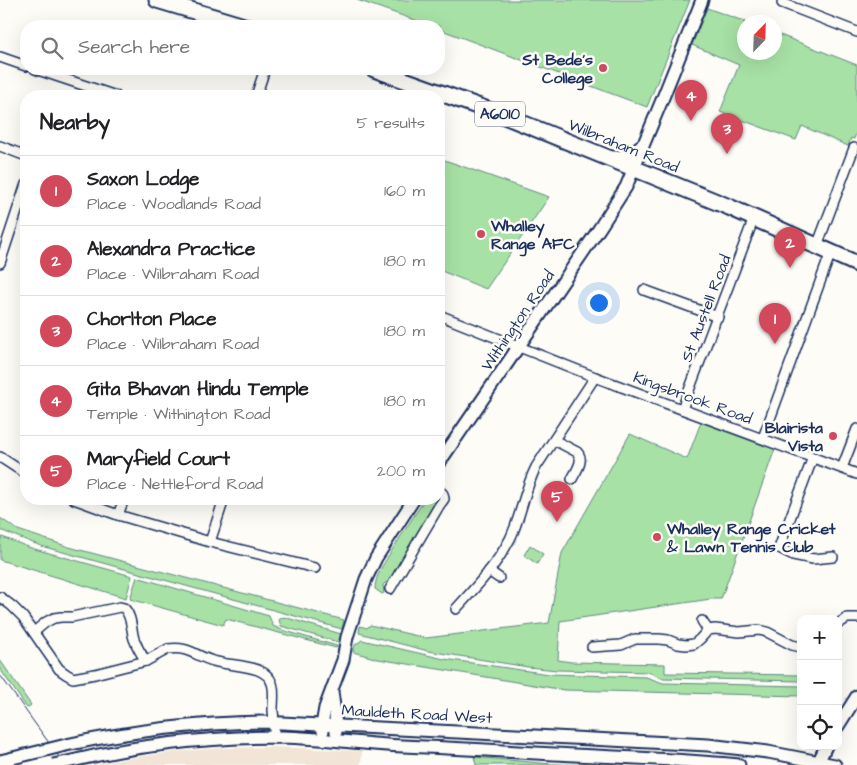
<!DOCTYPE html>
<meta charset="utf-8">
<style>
body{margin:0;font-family:"Architects Daughter",sans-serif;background:#f6f6f6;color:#202124}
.controls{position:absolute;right:15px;bottom:15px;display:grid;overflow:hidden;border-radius:10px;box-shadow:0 5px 20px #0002}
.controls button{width:45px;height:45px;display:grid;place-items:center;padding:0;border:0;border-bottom:1px solid #e0e0e0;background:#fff;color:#202124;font:25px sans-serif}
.compass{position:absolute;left:737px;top:15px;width:45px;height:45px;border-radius:50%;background:#fff;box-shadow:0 5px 20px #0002;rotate:23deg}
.you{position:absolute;left:598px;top:302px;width:18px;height:18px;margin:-12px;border:4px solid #fff;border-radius:50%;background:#1a73e8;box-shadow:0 0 0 8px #1a73e833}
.badge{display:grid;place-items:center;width:32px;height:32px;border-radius:50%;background:#d1495b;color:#fff;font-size:16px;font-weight:700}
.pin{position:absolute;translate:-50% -41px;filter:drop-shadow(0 1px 2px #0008)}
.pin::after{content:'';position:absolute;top:26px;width:18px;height:15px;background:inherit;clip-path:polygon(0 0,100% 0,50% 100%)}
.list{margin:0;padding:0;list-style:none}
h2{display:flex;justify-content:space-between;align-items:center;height:65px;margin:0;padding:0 20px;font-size:21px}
h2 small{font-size:16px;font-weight:400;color:#757577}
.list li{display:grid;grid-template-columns:32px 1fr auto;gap:15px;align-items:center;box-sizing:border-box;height:70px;padding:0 20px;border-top:1px solid #e0e0e0}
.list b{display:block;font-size:19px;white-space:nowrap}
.list p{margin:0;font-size:16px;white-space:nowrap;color:#757577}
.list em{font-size:16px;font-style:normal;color:#757577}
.icon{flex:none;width:28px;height:28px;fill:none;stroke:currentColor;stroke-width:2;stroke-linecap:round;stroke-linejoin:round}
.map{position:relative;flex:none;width:857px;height:765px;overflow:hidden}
.search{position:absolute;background:#fff;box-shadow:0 5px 20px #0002;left:20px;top:20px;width:425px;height:55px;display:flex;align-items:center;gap:12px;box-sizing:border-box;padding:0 18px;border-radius:20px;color:#757577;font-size:19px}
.panel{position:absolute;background:#fff;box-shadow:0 5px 20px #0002;left:20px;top:90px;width:425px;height:415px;border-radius:20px}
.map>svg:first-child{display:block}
.built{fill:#f2e5d7}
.green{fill:#a7e1a5;stroke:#618882}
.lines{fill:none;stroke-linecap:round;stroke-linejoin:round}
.street-casing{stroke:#1b2f5e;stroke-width:12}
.secondary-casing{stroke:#1b2f5e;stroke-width:15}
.highway-casing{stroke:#1b2f5e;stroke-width:19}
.street{stroke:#fdfcf7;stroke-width:9}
.secondary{stroke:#fdfcf7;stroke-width:11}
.highway{stroke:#fdfcf7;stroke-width:15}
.tram{stroke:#1b2f5e;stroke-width:1}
.secondary-bridge-casing{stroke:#1b2f5e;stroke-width:15;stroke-linecap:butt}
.secondary-bridge{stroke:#fdfcf7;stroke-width:11}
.poi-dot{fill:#d1495b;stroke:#fdfcf7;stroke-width:2}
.labels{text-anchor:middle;stroke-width:5;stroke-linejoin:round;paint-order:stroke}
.shield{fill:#fdfcf7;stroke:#5f6c8c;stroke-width:1}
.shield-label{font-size:15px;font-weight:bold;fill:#1b2f5e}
.poi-label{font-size:16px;font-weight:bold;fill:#1b2f5e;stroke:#fdfcf7;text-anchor:end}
.street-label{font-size:16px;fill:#1b2f5e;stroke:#fdfcf7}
</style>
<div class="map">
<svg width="857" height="765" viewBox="0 0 857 765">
<rect width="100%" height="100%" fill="#fdfcf7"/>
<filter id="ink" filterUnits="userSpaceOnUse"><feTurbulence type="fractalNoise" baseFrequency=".02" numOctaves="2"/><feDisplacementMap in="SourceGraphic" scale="10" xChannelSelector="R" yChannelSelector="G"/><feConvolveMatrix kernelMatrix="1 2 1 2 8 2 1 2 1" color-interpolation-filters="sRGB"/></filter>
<g filter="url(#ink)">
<!-- built -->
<polygon class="built" points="275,747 362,751 361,763 360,765 93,765 136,757 181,751 221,748"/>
<!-- green -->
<g class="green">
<polygon points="357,0 690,0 647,107 439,29 439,26 432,26"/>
<polygon points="707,8 746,22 744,22 744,52 774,52 775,33 857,65 857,131 854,139 851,138 848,146 802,126 796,140 720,112 739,65 692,45"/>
<polygon points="439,158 549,197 486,289 439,270"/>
<polygon points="701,422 775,449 721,599 711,599 560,621 558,660 571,662 665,664 665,673 801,675 801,681 662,678 648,672 557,670 528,667 428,651 359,633 360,626 367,628 370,625 426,638 549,623 562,553 630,434 687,459"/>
<path d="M439 498V499L390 582 385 583 383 585 384 593 382 594 375 589V587C376 575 383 565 389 555 401 536 413 517 425 499Z"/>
<polygon points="0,518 18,530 69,547 344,620 342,629 41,546 0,530"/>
<polygon points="2,537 31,548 132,576 126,598 0,560 0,541"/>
<polygon points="530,545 543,554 537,564 524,555"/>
<polygon points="137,577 269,616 273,626 282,630 337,646 336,648 226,619 223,625 130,599"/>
<polygon points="284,617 341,634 338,642 281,626 279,620 281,618"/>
<polygon points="362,640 444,659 549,674 646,677 663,683 801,686 801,696 564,690 378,659 353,652 355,645"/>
<polygon points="0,660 31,705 27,708 0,669"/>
<polygon points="474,757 552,764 586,765 476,765"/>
</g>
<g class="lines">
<defs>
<g id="street">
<polyline points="782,3 857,32"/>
<polyline points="0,57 26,66"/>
<polyline points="35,69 116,96"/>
<polyline points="256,96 265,69"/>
<polyline points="0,146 26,156"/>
<polyline points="817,246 854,148"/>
<polyline points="0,263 26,184"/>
<polyline points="644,290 718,317"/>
<polyline points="439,315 595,377 857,474"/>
<polyline points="682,409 754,218"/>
<polyline points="763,438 831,252"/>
<path d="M554 440 577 452C585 460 576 471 572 479"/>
<polyline points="0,457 26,474"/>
<polyline points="813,457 779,548 793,555 813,559 833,557"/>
<polyline points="842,468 857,429"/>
<polyline points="74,499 118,515 210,542 315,568"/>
<polyline points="118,515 124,499"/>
<polyline points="210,542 224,499"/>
<polyline points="489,571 499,578"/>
<polyline points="390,589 439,506 444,499 443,494 439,490"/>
<path d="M0 597 12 606 23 617 59 669 66 674 73 678 95 674 146 661 168 649C189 646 195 656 213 661 227 665 245 665 258 670 278 678 273 694 273 710 274 719 274 728 274 738"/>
<path d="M456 609C475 588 496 566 510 539 521 517 524 490 536 467L595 377"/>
<polyline points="702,621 708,630"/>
<polyline points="838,624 847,618 857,618"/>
<path d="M34 632 46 622 54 618 61 617H72L120 607 124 608C132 616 131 629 134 639 137 647 141 654 146 661"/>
<polyline points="592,647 621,645 635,639 659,639 668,640 678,644 686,645 694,644 700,639 708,630 715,629 739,632 759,630 767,632 792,645 801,647"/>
</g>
<g id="secondary">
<path d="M608 157C624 158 631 154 643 144"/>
<polyline points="439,463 599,229 626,187 662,100 702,0"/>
<polyline points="332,692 335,713 336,732"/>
<polyline points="838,726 857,696"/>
<polyline points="323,731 322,725 325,708 343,660 347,637 366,579 376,558 414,499"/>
<path d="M66 745C130 731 196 723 262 722L708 745 768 752 835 765"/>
<path d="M76 760C143 744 214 737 283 737 323 738 363 744 403 746 454 748 504 751 554 754 616 757 678 759 739 765"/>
<polyline points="0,761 42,751"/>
<polyline points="817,765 826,746"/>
</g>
<g id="highway">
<polyline points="157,0 244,26"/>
<polyline points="374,69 502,115 648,174 729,207 857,264"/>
</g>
</defs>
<!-- street casing -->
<use href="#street" class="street-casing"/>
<!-- secondary casing -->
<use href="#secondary" class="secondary-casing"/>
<!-- highway casing -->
<use href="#highway" class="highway-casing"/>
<!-- street -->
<use href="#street" class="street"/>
<!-- secondary -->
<use href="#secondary" class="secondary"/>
<!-- highway -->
<use href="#highway" class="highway"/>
<!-- tram -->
<polyline class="tram" points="0,675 65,765"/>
<defs>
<g id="secondary-bridge">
<polyline points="42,751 66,745"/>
<polyline points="53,765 76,760"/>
</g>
</defs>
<!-- secondary-bridge casing -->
<use href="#secondary-bridge" class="secondary-bridge-casing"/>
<!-- secondary-bridge -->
<use href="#secondary-bridge" class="secondary-bridge"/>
</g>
</g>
<!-- markers -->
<g class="poi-dot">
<circle cx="603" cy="68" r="5"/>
<circle cx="481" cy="234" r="5"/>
<circle cx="833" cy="436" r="5"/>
<circle cx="657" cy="537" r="5"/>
</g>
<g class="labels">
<!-- shield labels -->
<rect class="shield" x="475" y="101.5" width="50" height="25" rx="4"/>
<g class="shield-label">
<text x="500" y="119">A6010</text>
</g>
<!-- poi labels -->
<g class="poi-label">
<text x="593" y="65">St Bede's<tspan x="593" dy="18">College</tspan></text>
<text x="491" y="231" text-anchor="start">Whalley<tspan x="491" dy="18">Range AFC</tspan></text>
<text x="823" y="433">Blairista<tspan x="823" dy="18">Vista</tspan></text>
<text x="667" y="534" text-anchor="start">Whalley Range Cricket<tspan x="667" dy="18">&amp; Lawn Tennis Club</tspan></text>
</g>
<!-- street labels -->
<g class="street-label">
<text transform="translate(624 145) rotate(22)" y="6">Wilbraham Road</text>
<text transform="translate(705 308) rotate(-69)" y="6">St Austell Road</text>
<text transform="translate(517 320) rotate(-56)" y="6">Withington Road</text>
<text transform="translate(693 397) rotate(20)" y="6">Kingsbrook Road</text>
<text transform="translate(417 713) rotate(3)" y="6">Mauldeth Road West</text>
</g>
</g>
</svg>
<div class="controls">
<button>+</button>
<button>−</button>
<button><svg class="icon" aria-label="locate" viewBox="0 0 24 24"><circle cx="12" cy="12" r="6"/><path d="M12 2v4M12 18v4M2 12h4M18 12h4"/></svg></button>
</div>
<svg class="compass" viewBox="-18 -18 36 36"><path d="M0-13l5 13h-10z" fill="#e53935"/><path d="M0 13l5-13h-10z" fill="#757577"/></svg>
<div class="you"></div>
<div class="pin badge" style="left:775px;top:344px">1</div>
<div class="pin badge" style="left:790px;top:268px">2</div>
<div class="pin badge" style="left:727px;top:154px">3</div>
<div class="pin badge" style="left:691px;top:121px">4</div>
<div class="pin badge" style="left:557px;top:522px">5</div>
<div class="search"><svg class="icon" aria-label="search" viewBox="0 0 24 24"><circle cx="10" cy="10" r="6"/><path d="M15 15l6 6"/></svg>Search here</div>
<section class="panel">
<h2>Nearby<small>5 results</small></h2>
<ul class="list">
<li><span class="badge">1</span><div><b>Saxon Lodge</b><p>Place · Woodlands Road</p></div><em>160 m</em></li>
<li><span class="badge">2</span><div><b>Alexandra Practice</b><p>Place · Wilbraham Road</p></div><em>180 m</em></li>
<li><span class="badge">3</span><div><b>Chorlton Place</b><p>Place · Wilbraham Road</p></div><em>180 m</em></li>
<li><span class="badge">4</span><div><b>Gita Bhavan Hindu Temple</b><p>Temple · Withington Road</p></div><em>180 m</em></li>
<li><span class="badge">5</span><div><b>Maryfield Court</b><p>Place · Nettleford Road</p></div><em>200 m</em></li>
</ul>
</section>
</div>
